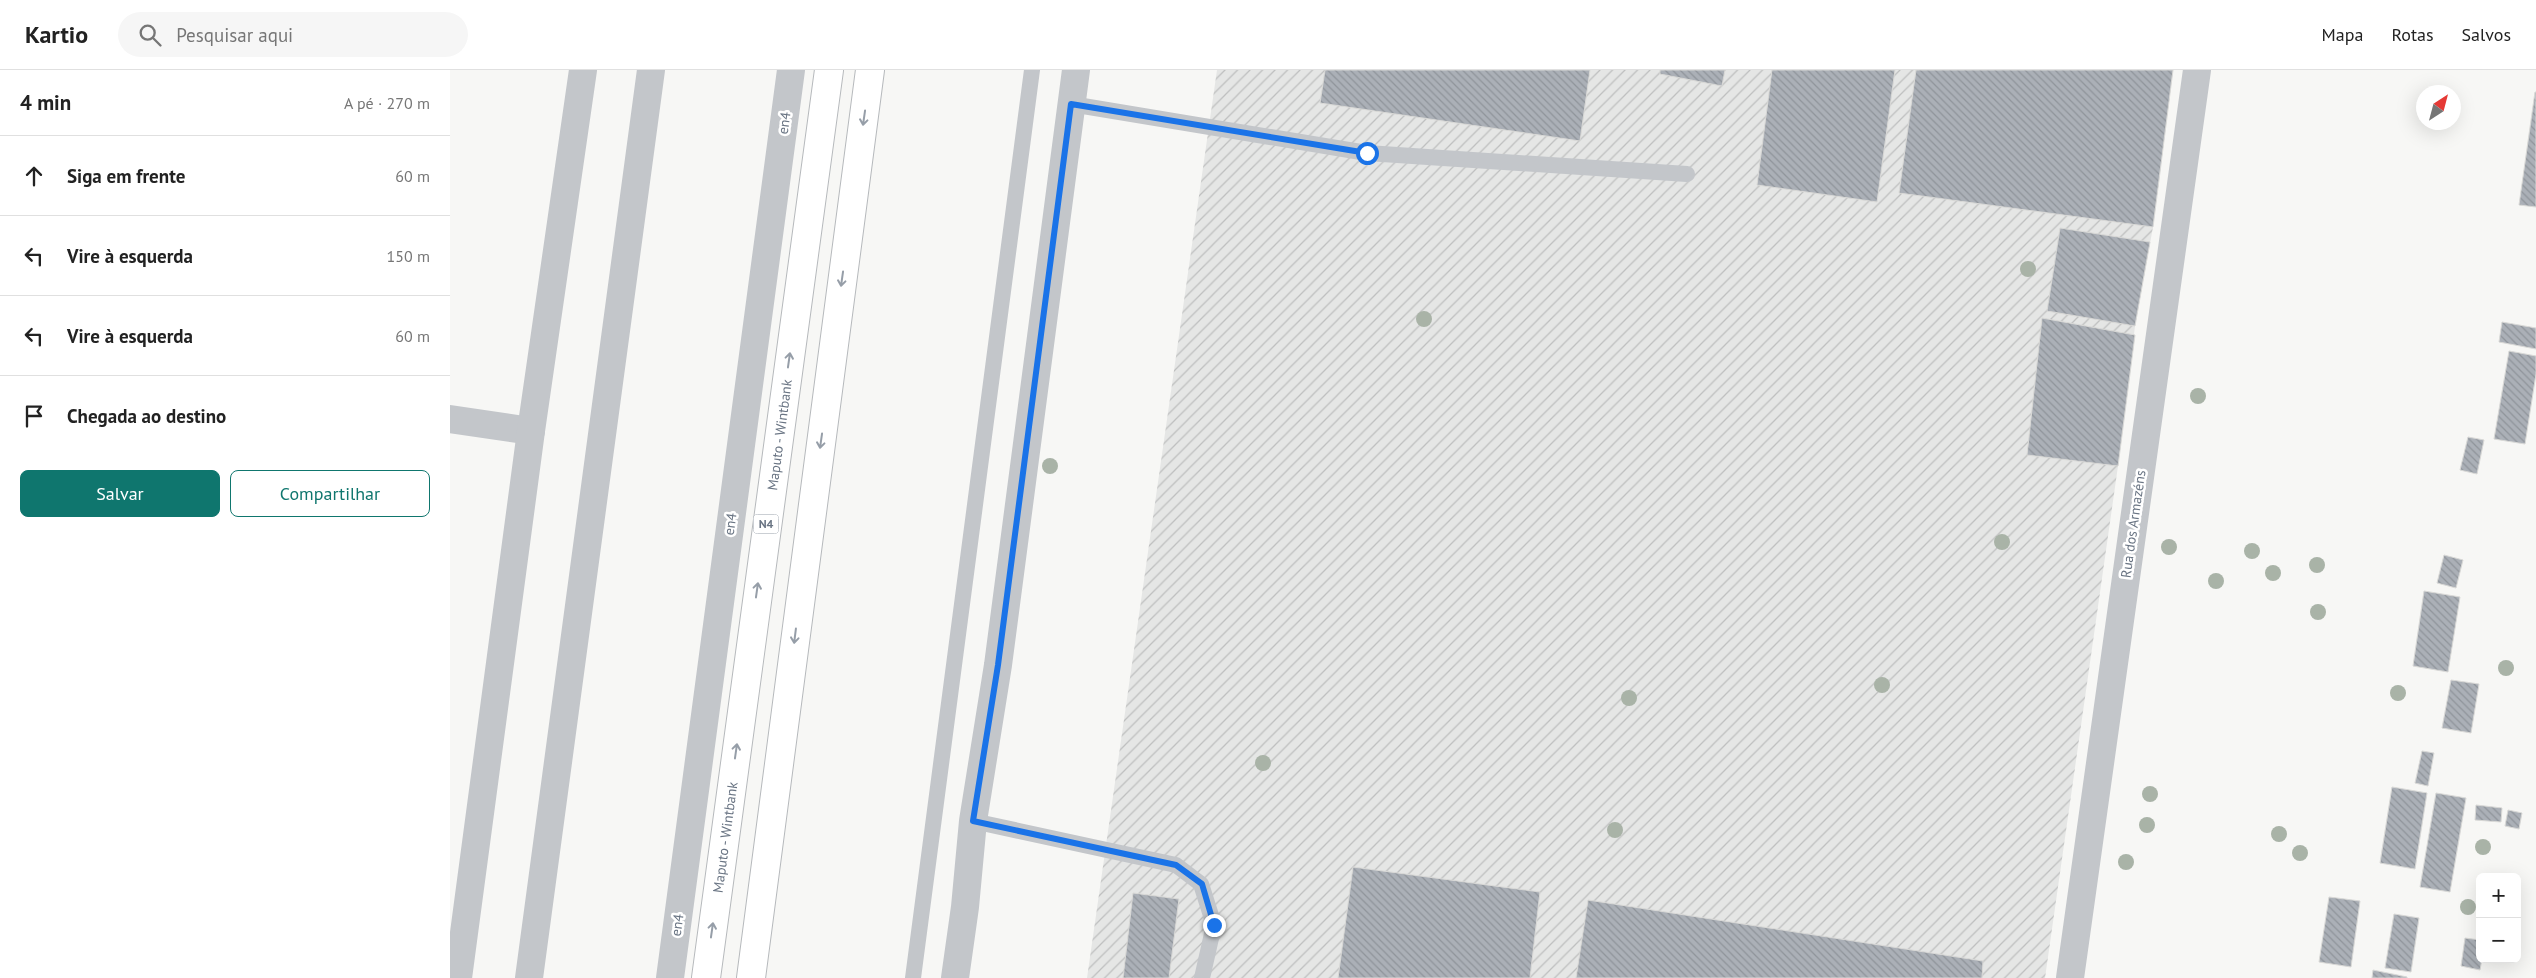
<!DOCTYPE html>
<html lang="pt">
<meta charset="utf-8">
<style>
body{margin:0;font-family:"PT Sans",sans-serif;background:#f6f6f6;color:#222}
.controls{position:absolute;right:15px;bottom:15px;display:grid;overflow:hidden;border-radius:8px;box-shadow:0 5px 20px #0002}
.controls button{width:45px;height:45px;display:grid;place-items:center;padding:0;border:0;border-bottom:1px solid #e0e0e0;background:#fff;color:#222;font:25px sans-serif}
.compass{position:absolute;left:1966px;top:15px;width:45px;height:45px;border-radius:50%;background:#fff;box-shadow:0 5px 20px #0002;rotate:36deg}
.stop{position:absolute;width:15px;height:15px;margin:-11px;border:4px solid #1a73e8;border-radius:50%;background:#fff}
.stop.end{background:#1a73e8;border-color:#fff;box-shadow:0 1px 5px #0008}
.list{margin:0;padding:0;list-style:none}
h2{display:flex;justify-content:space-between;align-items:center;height:65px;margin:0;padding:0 20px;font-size:21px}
h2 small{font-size:16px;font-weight:400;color:#767676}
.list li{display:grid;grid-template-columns:32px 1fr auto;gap:15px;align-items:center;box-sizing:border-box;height:80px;padding:0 20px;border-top:1px solid #e0e0e0}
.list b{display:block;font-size:19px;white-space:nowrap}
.list em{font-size:16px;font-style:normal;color:#767676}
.actions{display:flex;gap:10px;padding:15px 20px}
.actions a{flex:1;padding:11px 0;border:1px solid #0f766e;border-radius:8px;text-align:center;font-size:18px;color:#0f766e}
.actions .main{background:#0f766e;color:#fff}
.icon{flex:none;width:28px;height:28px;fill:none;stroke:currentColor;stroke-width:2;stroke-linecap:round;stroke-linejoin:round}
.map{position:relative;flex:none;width:2086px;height:908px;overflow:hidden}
header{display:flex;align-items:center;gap:30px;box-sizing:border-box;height:70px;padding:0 25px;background:#fff;border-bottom:1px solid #e0e0e0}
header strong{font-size:24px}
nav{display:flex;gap:28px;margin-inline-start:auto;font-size:18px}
.search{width:350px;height:45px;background:#f6f6f6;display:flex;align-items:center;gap:12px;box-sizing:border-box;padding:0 18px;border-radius:28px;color:#767676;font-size:19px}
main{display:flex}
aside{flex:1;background:#fff}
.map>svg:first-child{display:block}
.industrial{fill:url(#industrial-furrows)}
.building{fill:url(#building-back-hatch);stroke:#d9d9d7}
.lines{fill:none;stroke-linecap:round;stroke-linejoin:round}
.highway-casing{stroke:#b6b9bc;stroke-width:30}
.lane{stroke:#c3c6ca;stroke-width:16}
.street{stroke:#c3c6ca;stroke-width:28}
.highway{stroke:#fff;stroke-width:28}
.tree{fill:#a9b3a7}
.oneway{stroke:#969ea8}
.route{stroke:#1a73e8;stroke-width:6}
.labels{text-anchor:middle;stroke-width:5;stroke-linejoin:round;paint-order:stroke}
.shield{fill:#fff;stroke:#969ea8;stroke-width:1}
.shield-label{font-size:12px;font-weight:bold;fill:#697483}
.street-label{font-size:14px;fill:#697483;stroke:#fff}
</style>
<header>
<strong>Kartio</strong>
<div class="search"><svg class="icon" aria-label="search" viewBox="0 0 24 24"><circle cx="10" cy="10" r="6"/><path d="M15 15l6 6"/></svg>Pesquisar aqui</div>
<nav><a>Mapa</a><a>Rotas</a><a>Salvos</a></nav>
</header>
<main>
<aside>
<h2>4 min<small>A pé · 270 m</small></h2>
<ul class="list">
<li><svg class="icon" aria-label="ahead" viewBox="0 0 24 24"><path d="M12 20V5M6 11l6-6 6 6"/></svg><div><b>Siga em frente</b></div><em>60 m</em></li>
<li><svg class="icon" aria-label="left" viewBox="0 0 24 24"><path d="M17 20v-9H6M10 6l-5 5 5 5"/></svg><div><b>Vire à esquerda</b></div><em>150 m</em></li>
<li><svg class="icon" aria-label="left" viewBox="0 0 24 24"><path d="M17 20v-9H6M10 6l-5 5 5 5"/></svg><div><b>Vire à esquerda</b></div><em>60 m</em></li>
<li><svg class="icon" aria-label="arrive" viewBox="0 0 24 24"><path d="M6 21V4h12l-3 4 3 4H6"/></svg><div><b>Chegada ao destino</b></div></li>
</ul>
<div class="actions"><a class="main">Salvar</a><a>Compartilhar</a></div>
</aside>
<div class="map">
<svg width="2086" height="908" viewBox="0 0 2086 908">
<defs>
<pattern id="industrial-furrows" width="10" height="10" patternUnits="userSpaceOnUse" patternTransform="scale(1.25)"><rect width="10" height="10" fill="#e5e6e5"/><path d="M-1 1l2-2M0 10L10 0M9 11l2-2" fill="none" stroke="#bebfbf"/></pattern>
<pattern id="building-back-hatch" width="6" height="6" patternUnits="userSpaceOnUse" patternTransform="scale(1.25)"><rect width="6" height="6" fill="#abb0b7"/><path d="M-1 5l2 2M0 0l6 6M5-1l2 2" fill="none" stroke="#8f949a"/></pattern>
</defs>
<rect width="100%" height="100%" fill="#f7f7f5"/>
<!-- industrial -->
<polygon class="industrial" points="767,0 1723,0 1703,157 1685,256 1668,396 1595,908 637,908"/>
<!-- building -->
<g class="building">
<polygon points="875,0 1140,0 1130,71 870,33"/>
<polygon points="1210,0 1275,0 1272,16 1210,4"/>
<polygon points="1322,0 1445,0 1427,132 1307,115"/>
<polygon points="1466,0 1723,0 1703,157 1449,123"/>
<polygon points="2085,22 2086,22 2086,137 2069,135"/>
<polygon points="1610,158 1700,172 1685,256 1597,241"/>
<polygon points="1592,248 1685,265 1668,396 1577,385"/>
<polygon points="2052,252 2086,258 2086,279 2049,272"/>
<polygon points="2059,281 2086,286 2086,304 2075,374 2044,369"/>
<polygon points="2018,367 2034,370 2027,404 2010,400"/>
<polygon points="1994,485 2013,490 2006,518 1987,513"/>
<polygon points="1974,521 2010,527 1998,602 1963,596"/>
<polygon points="2001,610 2029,614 2021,663 1992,658"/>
<polygon points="1972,681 1984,683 1978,716 1965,713"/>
<polygon points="1942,717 1977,723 1965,799 1930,793"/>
<polygon points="1986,723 2016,728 2000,822 1970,817"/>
<polygon points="2026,735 2052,738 2051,752 2025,750"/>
<polygon points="2058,740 2072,743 2069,759 2055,756"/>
<polygon points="903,797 1090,822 1080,908 888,908"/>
<polygon points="683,823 729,829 719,908 673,908"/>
<polygon points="1879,827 1910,831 1901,897 1869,892"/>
<polygon points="1138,830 1533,891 1532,908 1126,908"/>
<polygon points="1944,844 1969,848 1961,902 1935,898"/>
<polygon points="2015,868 2030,870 2030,889 2032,889 2030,900 2011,896"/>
<polygon points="1923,900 1957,907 1957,908 1922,908"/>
</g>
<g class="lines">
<defs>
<g id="highway">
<path id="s1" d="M256 908 379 0"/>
<polyline points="301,908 420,0"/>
</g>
</defs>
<!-- highway casing -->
<use href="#highway" class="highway-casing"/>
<!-- lane -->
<g class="lane">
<polyline points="621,34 917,83 1237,104"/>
<polyline points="523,751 726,795 751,814 764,855 752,908"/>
<polyline points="463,908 582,0"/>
</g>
<!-- street -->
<g class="street">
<polyline points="0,349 81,361"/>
<polyline points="8,908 81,361 133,0"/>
<polyline points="79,908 201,0"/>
<polyline points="220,908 341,0"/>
<polyline points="505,908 515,837 523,751 548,595 626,0"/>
<polyline points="1620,908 1747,0"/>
</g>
<!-- highway -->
<use href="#highway" class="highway"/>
</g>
<!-- trees -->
<g class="tree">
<circle cx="1578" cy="199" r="8"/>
<circle cx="974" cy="249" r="8"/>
<circle cx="1748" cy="326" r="8"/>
<circle cx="600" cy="396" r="8"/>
<circle cx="1552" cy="472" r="8"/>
<circle cx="1719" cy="477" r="8"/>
<circle cx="1802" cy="481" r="8"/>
<circle cx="1867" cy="495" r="8"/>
<circle cx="1823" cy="503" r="8"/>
<circle cx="1766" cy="511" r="8"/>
<circle cx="1868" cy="542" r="8"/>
<circle cx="2056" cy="598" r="8"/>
<circle cx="1432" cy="615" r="8"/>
<circle cx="1948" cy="623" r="8"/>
<circle cx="1179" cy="628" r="8"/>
<circle cx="813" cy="693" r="8"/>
<circle cx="1700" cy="724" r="8"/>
<circle cx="1697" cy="755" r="8"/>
<circle cx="1165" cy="760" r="8"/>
<circle cx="1829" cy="764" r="8"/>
<circle cx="2033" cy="777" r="8"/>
<circle cx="1850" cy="783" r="8"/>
<circle cx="1676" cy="792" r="8"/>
<circle cx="2018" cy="837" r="8"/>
</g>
<!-- one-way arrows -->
<defs><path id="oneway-shaft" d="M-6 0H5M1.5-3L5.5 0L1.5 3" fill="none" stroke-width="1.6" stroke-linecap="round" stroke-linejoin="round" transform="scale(1.25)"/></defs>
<g class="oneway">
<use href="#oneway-shaft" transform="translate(414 48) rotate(98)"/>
<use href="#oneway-shaft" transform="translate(392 209) rotate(98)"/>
<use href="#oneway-shaft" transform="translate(339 290) rotate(-82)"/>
<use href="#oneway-shaft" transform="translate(371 371) rotate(98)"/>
<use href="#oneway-shaft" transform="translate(307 520) rotate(-82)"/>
<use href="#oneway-shaft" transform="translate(345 566) rotate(97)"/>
<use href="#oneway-shaft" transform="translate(286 681) rotate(-82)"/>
<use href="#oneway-shaft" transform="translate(262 860) rotate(-82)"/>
</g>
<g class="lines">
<!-- route -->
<polyline class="route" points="764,855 752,814 726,795 523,751 548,595 621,34 917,83"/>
</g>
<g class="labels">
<!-- shield labels -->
<rect class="shield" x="303.5" y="444.5" width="25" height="19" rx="4"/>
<g class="shield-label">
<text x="316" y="458">N4</text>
</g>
<!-- street labels -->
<g class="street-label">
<text transform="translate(334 53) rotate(-82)" y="5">en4</text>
<text dy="5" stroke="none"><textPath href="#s1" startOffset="548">Maputo - Wintbank</textPath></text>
<text transform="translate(280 454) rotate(-82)" y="5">en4</text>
<text transform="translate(1683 454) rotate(-82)" y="5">Rua dos Armazéns</text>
<text dy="5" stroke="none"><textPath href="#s1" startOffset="142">Maputo - Wintbank</textPath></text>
<text transform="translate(227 855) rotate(-82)" y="5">en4</text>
</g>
</g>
</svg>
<div class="controls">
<button>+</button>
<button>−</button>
</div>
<svg class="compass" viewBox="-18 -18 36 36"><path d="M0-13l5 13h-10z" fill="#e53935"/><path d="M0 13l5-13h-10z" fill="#767676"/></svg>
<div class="stop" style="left:917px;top:83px"></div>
<div class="stop end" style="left:764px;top:855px"></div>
</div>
</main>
